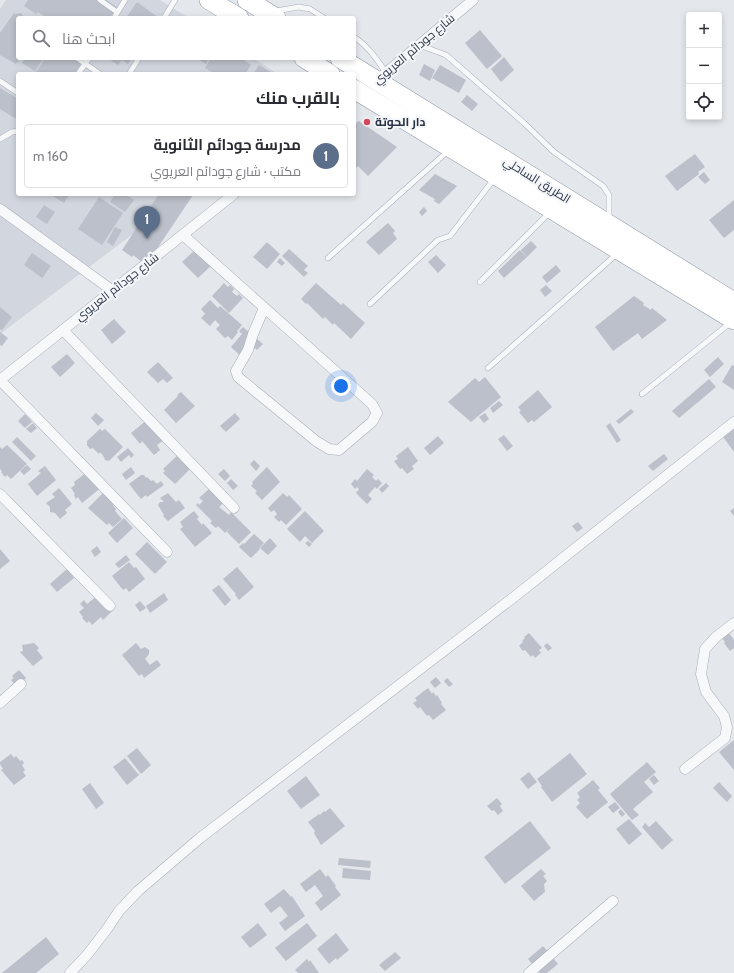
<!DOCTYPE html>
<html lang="ar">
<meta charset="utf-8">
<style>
body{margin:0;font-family:Cabin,Cairo,sans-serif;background:#f7f7f7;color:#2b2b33;direction:rtl}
.controls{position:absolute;right:12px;top:12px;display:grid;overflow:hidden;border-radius:4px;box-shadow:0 2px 6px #0003}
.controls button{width:36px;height:36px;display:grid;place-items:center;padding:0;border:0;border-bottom:1px solid #e1e1e2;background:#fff;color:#2b2b33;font:20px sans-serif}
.you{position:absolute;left:341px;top:386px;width:14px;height:14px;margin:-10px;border:3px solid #fff;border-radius:50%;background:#1a73e8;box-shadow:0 0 0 6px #1a73e833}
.badge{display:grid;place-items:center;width:26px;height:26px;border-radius:50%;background:#d1495b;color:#fff;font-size:13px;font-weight:700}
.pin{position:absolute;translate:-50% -33px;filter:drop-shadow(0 1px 2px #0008)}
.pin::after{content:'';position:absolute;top:21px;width:14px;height:12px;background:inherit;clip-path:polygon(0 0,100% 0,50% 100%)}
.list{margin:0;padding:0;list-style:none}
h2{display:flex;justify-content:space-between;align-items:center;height:52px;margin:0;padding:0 16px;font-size:17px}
h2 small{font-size:13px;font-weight:400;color:#7c7c81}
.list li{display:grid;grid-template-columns:26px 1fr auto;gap:12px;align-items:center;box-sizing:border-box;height:64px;margin:0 8px 8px;padding:0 8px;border:1px solid #e1e1e2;border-radius:4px}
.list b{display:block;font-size:15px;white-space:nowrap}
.list p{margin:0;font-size:13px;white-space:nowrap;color:#7c7c81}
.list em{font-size:13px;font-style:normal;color:#7c7c81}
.icon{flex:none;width:22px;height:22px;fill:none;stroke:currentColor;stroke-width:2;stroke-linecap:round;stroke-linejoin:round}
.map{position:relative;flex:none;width:734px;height:973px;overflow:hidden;direction:ltr}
.search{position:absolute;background:#fff;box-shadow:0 2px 6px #0003;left:16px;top:16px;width:340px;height:44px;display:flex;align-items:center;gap:10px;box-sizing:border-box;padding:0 14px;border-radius:4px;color:#7c7c81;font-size:15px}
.panel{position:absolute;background:#fff;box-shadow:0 2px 6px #0003;left:16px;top:72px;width:340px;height:124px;border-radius:4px;direction:rtl}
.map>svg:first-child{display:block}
.built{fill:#d2d6de}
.building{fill:#bbc0ca}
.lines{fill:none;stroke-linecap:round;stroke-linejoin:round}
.lane-casing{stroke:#a9aeb7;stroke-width:6}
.street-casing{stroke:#a9aeb7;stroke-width:11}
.highway-casing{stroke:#8b94a3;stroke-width:20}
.lane{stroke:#f7f8fa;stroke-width:5}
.street{stroke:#f7f8fa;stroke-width:10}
.highway{stroke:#fff;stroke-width:19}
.poi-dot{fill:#d1495b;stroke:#f4f6f9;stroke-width:1.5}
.labels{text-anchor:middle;stroke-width:4;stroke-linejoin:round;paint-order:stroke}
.street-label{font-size:12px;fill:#2b3445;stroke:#f4f6f9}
.poi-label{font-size:12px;font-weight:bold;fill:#2b3445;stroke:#f4f6f9;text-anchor:start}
</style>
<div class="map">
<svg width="734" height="973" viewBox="0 0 734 973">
<rect width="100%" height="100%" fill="#e4e7ec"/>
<!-- built -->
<polygon class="built" points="6,0 160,0 189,18 18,18 18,58 253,58 278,74 18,74 18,194 186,194 0,334 0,9"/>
<!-- building -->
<g class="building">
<polygon points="28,0 106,0 117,7 110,18 47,18 38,12 36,14 24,6"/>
<polygon points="137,2 159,18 126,18"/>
<polygon points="14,13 16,14 21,13 24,18 18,18 18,58 21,58 16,64 0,55 0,33"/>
<polygon points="480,30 502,56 487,69 465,43"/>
<polygon points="504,57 514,70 501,82 491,69"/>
<polygon points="26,58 42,58 43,59 35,71 22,63"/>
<polygon points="45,58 85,58 87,59 77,74 39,74 36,72"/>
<polygon points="107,58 132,58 128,64 122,60 118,65"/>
<polygon points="196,58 209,58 206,64"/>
<polygon points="211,58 241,58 251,65 245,74 215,74 205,68"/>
<polygon points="424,64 435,70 430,81 419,75"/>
<polygon points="259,65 272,73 272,74 253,74"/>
<polygon points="440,65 466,80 459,93 432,78"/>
<polygon points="0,88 18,99 18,120 0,109"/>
<polygon points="467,95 478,104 472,111 461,102"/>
<polygon points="359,121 397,147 368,176 358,166 354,170 354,124"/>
<polygon points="695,154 705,167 698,172 699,174 677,191 665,176"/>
<polygon points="704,172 710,180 705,184 698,177"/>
<polygon points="435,174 457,186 439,204 434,201 435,199 419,190"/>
<polygon points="54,194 70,194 64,203 53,196"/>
<polygon points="115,194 125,194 134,200 125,212 110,202"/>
<polygon points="159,194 193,195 146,265 133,255 132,257 122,250"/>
<polygon points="99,197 123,213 102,245 78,229"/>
<polygon points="734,200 734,230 724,238 709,220"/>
<polygon points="44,205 55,212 47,224 36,217"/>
<polygon points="424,207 427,211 422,216 419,212"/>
<polygon points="388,223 395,231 393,233 397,239 379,255 366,242"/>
<polygon points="115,227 122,230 113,246 107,242"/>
<polygon points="531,241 537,247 527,257 521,250"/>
<polygon points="267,242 280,254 267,269 253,257"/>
<polygon points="198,247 214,263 198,278 182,262"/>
<polygon points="289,249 308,266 304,270 308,273 304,277 282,256"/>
<polygon points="520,250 527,257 504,278 498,271"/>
<polygon points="32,253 51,266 42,278 24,265"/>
<polygon points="436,255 446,265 438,273 428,262"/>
<polygon points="280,258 285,263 282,266 277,262"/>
<polygon points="556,265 561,271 547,283 542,277"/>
<polygon points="224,283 228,287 230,285 234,289 232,292 237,296 239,294 243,298 229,313 212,296"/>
<polygon points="316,283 341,305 343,303 365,323 351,339 334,323 333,325 325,317 323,319 307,303 306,304 301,299"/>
<polygon points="546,285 552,291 545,297 540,290"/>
<polygon points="634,296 644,303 643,305 651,310 652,308 667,320 642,339 638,333 613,351 595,327"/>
<polygon points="210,300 218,308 220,306 242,325 237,331 238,332 232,340 228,336 225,338 216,329 220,325 215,320 210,326 201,318 205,314 201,309"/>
<polygon points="0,307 12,317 2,330 0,329"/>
<polygon points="114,319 126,332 112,344 101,330"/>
<polygon points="243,327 263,344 257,350 255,348 244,359 231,347 242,334 239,331"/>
<polygon points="0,332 8,338 2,346 0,345"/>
<polygon points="67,354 75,363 60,377 51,367"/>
<polygon points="718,357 724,364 710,377 704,370"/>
<polygon points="158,362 173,378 167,383 163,379 158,383 147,372"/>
<polygon points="732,365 734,366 734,390 722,382"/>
<polygon points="485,377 501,397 471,422 448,402 475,378 479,382"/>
<polygon points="709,379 716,387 679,418 672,411"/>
<polygon points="538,390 552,407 534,422 532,420 528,423 519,412 521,411 518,407"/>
<polygon points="181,392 195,406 176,423 164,410 178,396 177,395"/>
<polygon points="499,401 503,405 493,413 490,408"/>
<polygon points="631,409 634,412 619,424 616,421"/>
<polygon points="96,413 104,420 98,426 91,418"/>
<polygon points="235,413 240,419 226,432 220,426"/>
<polygon points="485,413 489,419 484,423 479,417"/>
<polygon points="25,414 32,422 25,428 18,421"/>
<polygon points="147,420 164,440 157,445 160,450 154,455 142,441 140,444 131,433"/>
<polygon points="33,423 37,428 31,433 26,429"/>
<polygon points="610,423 621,440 617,443 606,426"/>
<polygon points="734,423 734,452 721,434"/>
<polygon points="100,429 102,431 105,429 123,447 109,461 105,460 104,457 100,452 99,454 93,448 90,449 87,445 87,441"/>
<polygon points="504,435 513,446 507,451 498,439"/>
<polygon points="438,436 444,443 430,455 424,448"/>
<polygon points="17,437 36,456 31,461 12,442"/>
<polygon points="7,445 27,464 11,479 7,475 5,477 1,472 2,471 0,469 0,447 2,449"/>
<polygon points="408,447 418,461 412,466 414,469 407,474 402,468 400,469 394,461 398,459 396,456"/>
<polygon points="128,448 134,455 131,458 129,455 121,462 117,457"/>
<polygon points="181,452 194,465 175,484 163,473 165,471 163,469"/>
<polygon points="664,454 668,459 653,471 648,466"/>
<polygon points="254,460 260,466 256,471 250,464"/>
<polygon points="27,465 31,469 24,475 20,471"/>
<polygon points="45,466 56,480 37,496 28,484 41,473 38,471"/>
<polygon points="131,467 135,473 126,480 122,474"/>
<polygon points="267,467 280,482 262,500 255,493 257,491 251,486 253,484 252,482"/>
<polygon points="224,469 230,476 225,481 218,474"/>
<polygon points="367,469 374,475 372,477 376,481 378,479 382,483 377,489 375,487 368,495 372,499 367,504 356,493 359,489 357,487 355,489 351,484 355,479 357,481"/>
<polygon points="87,472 102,487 82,503 78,497 76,499 74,495 75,494 71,488 75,485 74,482"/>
<polygon points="141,475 144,475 146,478 147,477 151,481 153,480 157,484 161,481 164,485 147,497 146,495 141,499 129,484"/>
<polygon points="231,479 238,486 233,490 227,483"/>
<polygon points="386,483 389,486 382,493 379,489"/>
<polygon points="59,488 72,504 65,510 67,513 60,519 55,513 50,512 50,507 46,503 55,497 52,494"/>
<polygon points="210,488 224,502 219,507 229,515 231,512 251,532 239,544 227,532 231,527 225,533 218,526 216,528 210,523 212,521 196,505 198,503 199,505 203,501 199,498"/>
<polygon points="103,493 104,495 110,495 115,503 113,505 116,509 115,511 122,519 113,527 109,523 107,525 88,508"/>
<polygon points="168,493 176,502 179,500 185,508 168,521 163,516 164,515 158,505 160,502 164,502 160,498"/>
<polygon points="283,493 287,497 289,495 302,509 286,525 281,520 279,522 274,517 277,514 274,510 271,512 268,508"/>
<polygon points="734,508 734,516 730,511"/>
<polygon points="194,511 199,517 197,519 202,525 203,523 212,533 195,547 180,529 183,527 180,522"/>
<polygon points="305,511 324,531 312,543 305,536 300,542 287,529"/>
<polygon points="124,518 133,528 117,543 108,533"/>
<polygon points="578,522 583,528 577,532 572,526"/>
<polygon points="254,534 264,543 259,548 260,549 251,558 239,547 243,543 244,544"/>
<polygon points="270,538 277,546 268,555 260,548"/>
<polygon points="308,541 312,544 309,547 305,543"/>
<polygon points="147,542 167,562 155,574 135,554"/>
<polygon points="97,546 101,552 95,557 91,551"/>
<polygon points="0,549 10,561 0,569"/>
<polygon points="126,555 130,560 119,568 115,564"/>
<polygon points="129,562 134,568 136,567 145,579 129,592 126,588 123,590 112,576"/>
<polygon points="237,567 254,587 239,600 235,595 236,594 223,579"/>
<polygon points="67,569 74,578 57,592 50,584"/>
<polygon points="219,585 231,600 225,606 212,590"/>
<polygon points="164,593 168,600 150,613 146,606"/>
<polygon points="98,595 112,611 103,620 101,617 92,625 89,621 87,623 82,618 83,617 79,612 84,608 80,604 84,600 87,604"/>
<polygon points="140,601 146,608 140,612 135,605"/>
<polygon points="529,633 542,648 539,650 541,653 535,658 533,655 531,657 525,650 523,651 519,646 523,642 522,641 525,638 524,637"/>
<polygon points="729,633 734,640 734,648 730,651 724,643 725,642 722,638"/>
<polygon points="34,643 39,648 37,650 43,658 33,666 20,652 23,651 22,645"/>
<polygon points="136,643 141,649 145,647 149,650 149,654 145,659 150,665 157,660 161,665 144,678 142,674 139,676 122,655"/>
<polygon points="547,643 552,648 548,651 544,646"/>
<polygon points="19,670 26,678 17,687 11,680 14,678 12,676"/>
<polygon points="436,677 441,683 435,688 430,682"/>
<polygon points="447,678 453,684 449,687 444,681"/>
<polygon points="428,688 432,694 433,692 436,696 437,695 442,703 441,704 446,710 433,720 429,715 427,716 420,707 418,709 413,703 417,701 415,698"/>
<polygon points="734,740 734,770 719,752"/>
<polygon points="137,748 151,765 141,774 127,756"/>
<polygon points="570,753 587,774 552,802 541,787 542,786 537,779"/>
<polygon points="11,754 14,758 16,756 20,761 22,760 24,763 22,765 25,770 23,772 26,776 14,785 1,770 3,769 0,764 0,762"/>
<polygon points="125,758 139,775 127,785 113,767"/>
<polygon points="647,762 656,772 644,782 653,792 633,809 639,815 632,820 610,794"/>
<polygon points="529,772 537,782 528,789 520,779"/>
<polygon points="654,775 659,781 654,785 649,779"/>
<polygon points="306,776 320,795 301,809 287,791"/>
<polygon points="593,780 600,788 598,790 608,802 587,819 576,807 580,803 577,800 580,797 577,793"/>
<polygon points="719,782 732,796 727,802 713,788"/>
<polygon points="90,783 104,803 96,809 82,789"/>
<polygon points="497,798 502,804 500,806 503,811 498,815 494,810 492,811 487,806"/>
<polygon points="615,802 620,808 613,813 608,807"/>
<polygon points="330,808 345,826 321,845 314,833 315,831 308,822 319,814 320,815 324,811 325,812"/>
<polygon points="621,809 625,814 622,817 618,812"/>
<polygon points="629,819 642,834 629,845 616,829"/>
<polygon points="530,821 551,848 505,884 484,857"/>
<polygon points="656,821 673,840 662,850 642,827 645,823 649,827"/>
<polygon points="339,858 371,861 370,868 338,865"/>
<polygon points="343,868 371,871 370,880 342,878"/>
<polygon points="320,869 326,877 328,875 336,886 335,887 341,895 321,911 315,903 323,896 315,885 306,892 300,884"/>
<polygon points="541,869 546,874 543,876 547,881 544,884 545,892 534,901 521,886"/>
<polygon points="284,889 291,897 292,896 305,916 285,931 279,923 288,916 280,906 271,913 264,904"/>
<polygon points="258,923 267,935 250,948 241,937"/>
<polygon points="307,923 317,936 286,961 275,948"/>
<polygon points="336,933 349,950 337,960 336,958 329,964 317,949"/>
<polygon points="46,937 59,954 36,973 2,973"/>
<polygon points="543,946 558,964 547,973 540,973 528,959"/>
<polygon points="395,952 401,958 385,971 379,965"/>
<polygon points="307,959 309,962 310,960 319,973 298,973 295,970"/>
</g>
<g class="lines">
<defs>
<g id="lane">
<polyline points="100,0 117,12"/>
<polyline points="276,11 299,7 310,9 324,18"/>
<polyline points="114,18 125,0"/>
<polyline points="164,18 175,0"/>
<path d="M354 37C368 46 377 59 386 73"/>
<polyline points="419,45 446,55 524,123 554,152 603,186 609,195 609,220"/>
<polyline points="77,58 100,74"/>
<polyline points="78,74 89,58"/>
<polyline points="129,74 139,58"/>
<polyline points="0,81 18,93"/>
<polyline points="0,139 12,132 18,131"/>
<polyline points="328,258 448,151"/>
<polyline points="480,282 550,212"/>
<polyline points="370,304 438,240 450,236 494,179"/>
<polyline points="488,368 618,253"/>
<polyline points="642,394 730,323"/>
</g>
<g id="street">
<polyline points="375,82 473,0"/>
<polyline points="0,209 113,291"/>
<polyline points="183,235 372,404 377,413 372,422 339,450 329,449 316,441 238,377 236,371 248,350 253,334 264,308"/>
<polyline points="63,330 234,508"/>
<polyline points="0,380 234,194"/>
<polyline points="0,380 167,552"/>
<polyline points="0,494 110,606"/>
<polyline points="0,703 21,684"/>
<polyline points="685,769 725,738 727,727 724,716 706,692 701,674 705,649 716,637 734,623"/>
<polyline points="70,973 87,955 107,929 119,911 138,891 200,838 514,597 734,422"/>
<polyline points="529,973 613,901"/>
</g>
<g id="highway">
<polyline points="209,0 239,18"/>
<polyline points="247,0 276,18"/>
<polyline points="304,58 330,74"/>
<polyline points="340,58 734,302"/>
<polyline points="354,89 734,320"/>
</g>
</defs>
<!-- lane casing -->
<use href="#lane" class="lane-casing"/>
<!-- street casing -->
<use href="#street" class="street-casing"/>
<!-- highway casing -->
<use href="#highway" class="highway-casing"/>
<!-- lane -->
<use href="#lane" class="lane"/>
<!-- street -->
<use href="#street" class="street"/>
<!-- highway -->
<use href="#highway" class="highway"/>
</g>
<!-- markers -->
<circle class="poi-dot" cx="367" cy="122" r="4"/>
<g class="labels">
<!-- street labels -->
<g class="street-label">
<text transform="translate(414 49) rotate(-40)" y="4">شارع جودائم العريوي</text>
<text transform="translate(537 180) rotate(32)" y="4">الطريق الساحلي</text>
<text transform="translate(117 287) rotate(-38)" y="4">شارع جودائم العريوي</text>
</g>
<!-- poi labels -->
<g class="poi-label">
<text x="375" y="126">دار الحوتة</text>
</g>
</g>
</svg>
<div class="controls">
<button>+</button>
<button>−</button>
<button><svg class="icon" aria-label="locate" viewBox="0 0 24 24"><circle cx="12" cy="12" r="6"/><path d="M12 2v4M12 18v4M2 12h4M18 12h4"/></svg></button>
</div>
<div class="you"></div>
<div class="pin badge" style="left:147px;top:239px;background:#5c6f8a">1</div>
<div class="search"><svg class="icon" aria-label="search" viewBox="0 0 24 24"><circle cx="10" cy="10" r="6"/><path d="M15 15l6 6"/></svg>ابحث هنا</div>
<section class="panel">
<h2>بالقرب منك<small></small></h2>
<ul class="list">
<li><span class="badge" style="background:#5c6f8a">1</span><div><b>مدرسة جودائم الثانوية</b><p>مكتب · شارع جودائم العريوي</p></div><em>160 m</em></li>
</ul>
</section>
</div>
